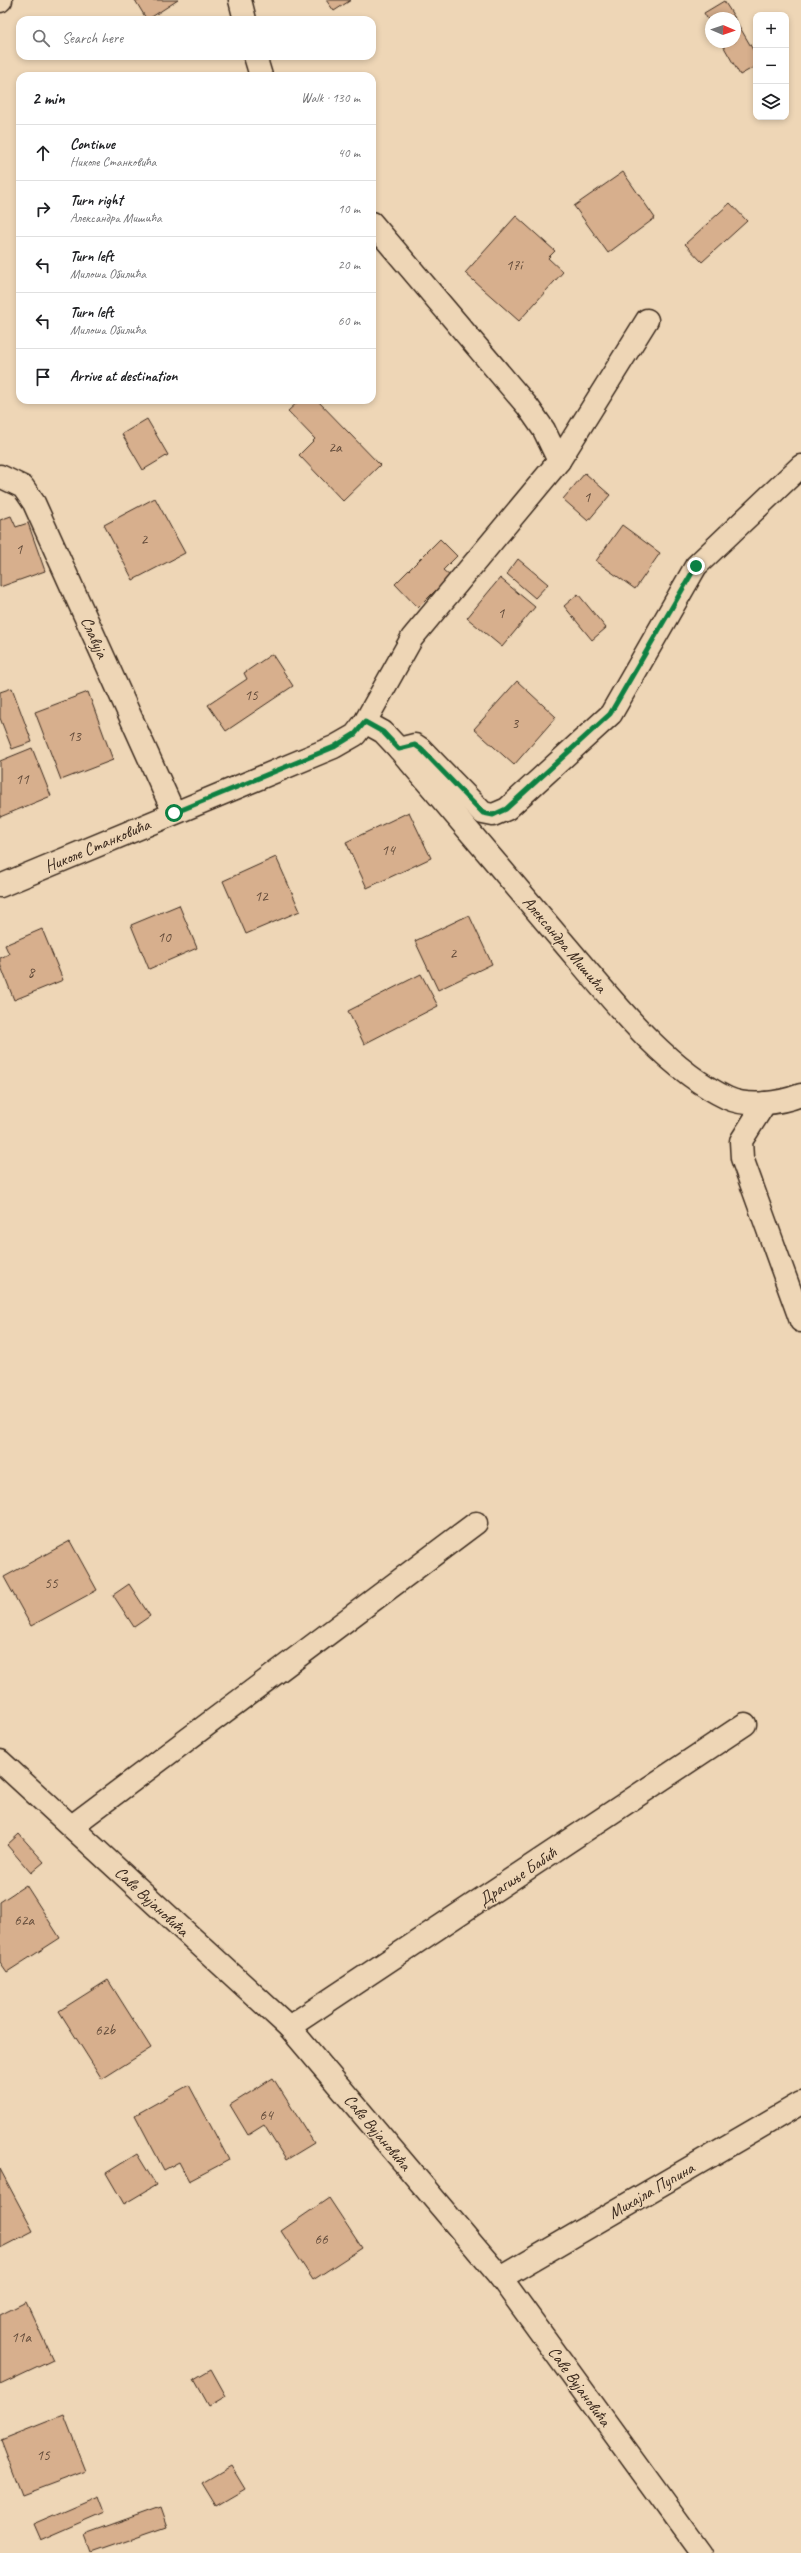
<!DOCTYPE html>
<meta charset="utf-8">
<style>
body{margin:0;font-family:Caveat,sans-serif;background:#f2f2f2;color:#202124}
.controls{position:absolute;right:12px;top:12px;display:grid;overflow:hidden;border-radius:8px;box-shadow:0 2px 6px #0003}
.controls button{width:36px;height:36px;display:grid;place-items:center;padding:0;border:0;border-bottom:1px solid #e0e0e0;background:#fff;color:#202124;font:20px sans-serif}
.compass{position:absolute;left:705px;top:12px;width:36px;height:36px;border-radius:50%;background:#fff;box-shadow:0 2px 6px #0003;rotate:92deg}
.stop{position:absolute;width:12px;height:12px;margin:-9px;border:3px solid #0b8043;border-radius:50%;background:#fff}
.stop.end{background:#0b8043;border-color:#fff;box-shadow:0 1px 4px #0008}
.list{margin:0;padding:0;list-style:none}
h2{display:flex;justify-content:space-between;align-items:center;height:52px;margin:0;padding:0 16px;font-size:17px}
h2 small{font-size:13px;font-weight:400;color:#757577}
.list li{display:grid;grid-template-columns:26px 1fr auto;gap:12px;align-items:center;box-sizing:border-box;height:56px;padding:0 16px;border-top:1px solid #e0e0e0}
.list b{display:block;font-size:15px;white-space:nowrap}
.list p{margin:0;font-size:13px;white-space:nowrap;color:#757577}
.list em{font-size:13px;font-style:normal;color:#757577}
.icon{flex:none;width:22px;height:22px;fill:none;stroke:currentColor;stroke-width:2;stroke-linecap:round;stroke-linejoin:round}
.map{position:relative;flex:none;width:801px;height:2553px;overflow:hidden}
.search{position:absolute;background:#fff;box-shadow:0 2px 6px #0003;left:16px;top:16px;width:360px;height:44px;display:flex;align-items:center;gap:10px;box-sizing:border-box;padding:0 14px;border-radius:12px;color:#757577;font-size:15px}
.panel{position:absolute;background:#fff;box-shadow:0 2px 6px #0003;left:16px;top:72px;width:360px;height:332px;border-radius:12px}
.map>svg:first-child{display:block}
.building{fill:#d7af8d;stroke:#3b2a1e}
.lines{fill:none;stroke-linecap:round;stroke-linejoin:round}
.street-casing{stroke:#3b2a1e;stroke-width:25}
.street{stroke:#eed6b6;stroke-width:22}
.route{stroke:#0b8043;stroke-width:5}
.labels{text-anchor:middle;stroke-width:3;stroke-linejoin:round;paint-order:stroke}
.number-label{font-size:15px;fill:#624b3a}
.street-label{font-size:17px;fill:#3b2a1e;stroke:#eed6b6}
</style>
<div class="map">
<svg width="801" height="2553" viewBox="0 0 801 2553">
<rect width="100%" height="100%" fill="#eed6b6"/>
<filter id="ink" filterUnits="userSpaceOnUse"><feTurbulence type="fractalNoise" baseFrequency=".025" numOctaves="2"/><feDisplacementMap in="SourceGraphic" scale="8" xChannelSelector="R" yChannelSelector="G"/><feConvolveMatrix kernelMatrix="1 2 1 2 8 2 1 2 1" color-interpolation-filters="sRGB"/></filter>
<g filter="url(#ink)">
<!-- building -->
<g class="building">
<polygon points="135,0 178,0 147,20"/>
<polygon points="326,0 351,0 334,11"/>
<polygon points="724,1 735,18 711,18 711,25 704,13"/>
<polygon points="735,19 756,55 756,66 740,75 721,42 735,42"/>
<polygon points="623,172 655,218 608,253 574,206"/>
<polygon points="730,203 747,221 702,262 685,244"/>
<polygon points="516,216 555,251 548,258 563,272 519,321 465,273"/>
<polygon points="300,400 317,400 380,465 343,501 299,455 315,439 288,411"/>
<polygon points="147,419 168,455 143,470 122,434"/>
<polygon points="585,473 610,495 588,521 563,499"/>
<polygon points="155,498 185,553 133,580 104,525"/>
<polygon points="11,516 16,527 28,523 45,571 0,587 0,520"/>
<polygon points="622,525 660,553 635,589 596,561"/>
<polygon points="440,539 457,556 443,570 450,576 418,608 395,584"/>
<polygon points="518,559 548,584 535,598 507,574"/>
<polygon points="500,578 535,607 502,647 467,618"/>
<polygon points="578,594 606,628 592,640 564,606"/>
<polygon points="272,654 293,686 226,731 208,705 247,679 244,673"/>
<polygon points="517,681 556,717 514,765 474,729"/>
<polygon points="12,688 32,742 12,749 0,718 0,692"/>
<polygon points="88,692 113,760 61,780 35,712"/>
<polygon points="32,748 51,796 0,817 0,761"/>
<polygon points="409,812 431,858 367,888 346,842"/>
<polygon points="276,857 300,911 246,934 223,881"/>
<polygon points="179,905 197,948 149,969 131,925"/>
<polygon points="469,915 492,964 438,990 415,941"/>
<polygon points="42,929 63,980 14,1000 0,964 0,958 9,954 5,945"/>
<polygon points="421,974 438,1006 364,1044 348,1011"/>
<polygon points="70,1541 97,1590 31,1626 4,1577"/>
<polygon points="129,1584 150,1616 134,1627 113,1595"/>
<polygon points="19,1834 44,1862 31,1873 7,1845"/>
<polygon points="26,1885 60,1938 7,1972 0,1962 0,1902"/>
<polygon points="108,1980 151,2048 102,2079 59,2011"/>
<polygon points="273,2078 314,2143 286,2160 264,2125 248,2135 230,2105"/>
<polygon points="189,2085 229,2160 189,2181 179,2162 164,2170 135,2115"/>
<polygon points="137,2154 156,2185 124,2204 106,2173"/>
<polygon points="0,2169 33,2231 0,2248"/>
<polygon points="329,2198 362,2248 313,2280 281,2231"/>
<polygon points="26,2302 53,2360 0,2385 0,2315"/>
<polygon points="211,2369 226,2396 209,2406 194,2379"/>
<polygon points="64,2415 86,2471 22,2495 1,2440"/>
<polygon points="231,2466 245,2489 216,2506 202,2483"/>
<polygon points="98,2496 104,2512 40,2540 33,2524"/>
<polygon points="160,2507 167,2527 92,2553 85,2534"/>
</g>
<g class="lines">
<defs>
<g id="street">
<polyline points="240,0 245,20"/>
<polyline points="0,1 1,0"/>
<polyline points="255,56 261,76"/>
<polyline points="372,223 528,407 544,430 559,461"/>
<polyline points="0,476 23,487 34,503 174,813"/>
<path d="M365 722 383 732 399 749C452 811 504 872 556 934 603 988 661 1067 727 1098 749 1108 780 1103 801 1095"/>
<polyline points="399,749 415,745 421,749 483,813 493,815 507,809 611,714 696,566 801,466"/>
<polyline points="0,886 334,747 355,735 365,722 412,638 559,461 647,320"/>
<polyline points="765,1103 741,1141 742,1158 801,1321"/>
<polyline points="0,1761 289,2027 501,2278 701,2553"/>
<polyline points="72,1826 476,1523"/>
<polyline points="289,2027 745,1724"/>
<polyline points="501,2278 801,2103"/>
</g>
</defs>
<!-- street casing -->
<use href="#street" class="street-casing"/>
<!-- street -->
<use href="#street" class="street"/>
</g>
</g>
<g class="lines" filter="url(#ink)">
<!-- route -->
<polyline class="route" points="174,813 334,747 355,734 365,722 383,732 399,749 415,745 421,749 483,813 493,815 506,809 610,714 696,566"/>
</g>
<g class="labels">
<!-- number labels -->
<g class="number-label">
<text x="514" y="270">17i</text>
<text x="335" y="452">2a</text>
<text x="587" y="502">1</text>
<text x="144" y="544">2</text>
<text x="19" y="554">1</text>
<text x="501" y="618">1</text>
<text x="251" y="700">15</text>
<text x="515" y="728">3</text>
<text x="74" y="741">13</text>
<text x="22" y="784">11</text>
<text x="388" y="855">14</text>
<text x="261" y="901">12</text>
<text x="164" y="942">10</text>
<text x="453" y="958">2</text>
<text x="31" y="977">8</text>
<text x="51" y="1588">55</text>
<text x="24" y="1925">62a</text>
<text x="105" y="2035">62b</text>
<text x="266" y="2120">64</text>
<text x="321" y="2244">66</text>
<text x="21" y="2342">11a</text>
<text x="43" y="2460">15</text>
</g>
<!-- street labels -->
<g class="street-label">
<text transform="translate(95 637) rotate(66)" y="6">Славуја</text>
<text transform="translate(97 845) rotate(-23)" y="6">Николе Станковића</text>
<text transform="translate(565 944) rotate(50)" y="6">Александра Мишића</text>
<text transform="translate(517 1876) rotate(-34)" y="6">Драгиње Бабић</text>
<text transform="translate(152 1901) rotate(43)" y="6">Саве Вујановића</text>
<text transform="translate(378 2132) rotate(50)" y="6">Саве Вујановића</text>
<text transform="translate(651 2190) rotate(-30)" y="6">Михајла Пупина</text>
<text transform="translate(580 2386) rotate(54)" y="6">Саве Вујановића</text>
</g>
</g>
</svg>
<div class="controls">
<button>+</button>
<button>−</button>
<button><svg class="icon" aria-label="layers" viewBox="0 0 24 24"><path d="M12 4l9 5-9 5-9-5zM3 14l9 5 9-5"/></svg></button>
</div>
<svg class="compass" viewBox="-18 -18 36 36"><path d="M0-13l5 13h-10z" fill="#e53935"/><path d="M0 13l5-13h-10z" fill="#757577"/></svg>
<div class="stop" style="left:174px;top:813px"></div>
<div class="stop end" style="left:696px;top:566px"></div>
<div class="search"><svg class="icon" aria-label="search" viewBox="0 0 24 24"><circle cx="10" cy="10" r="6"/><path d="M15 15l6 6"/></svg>Search here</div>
<section class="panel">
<h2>2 min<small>Walk · 130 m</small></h2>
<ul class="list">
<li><svg class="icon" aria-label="ahead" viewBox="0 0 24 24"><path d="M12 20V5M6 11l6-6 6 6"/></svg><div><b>Continue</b><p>Николе Станковића</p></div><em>40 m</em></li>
<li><svg class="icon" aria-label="right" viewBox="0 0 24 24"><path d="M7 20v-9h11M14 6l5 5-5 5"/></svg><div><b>Turn right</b><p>Александра Мишића</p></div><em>10 m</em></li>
<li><svg class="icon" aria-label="left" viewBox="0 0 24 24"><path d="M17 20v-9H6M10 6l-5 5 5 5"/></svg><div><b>Turn left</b><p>Милоша Обилића</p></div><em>20 m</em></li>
<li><svg class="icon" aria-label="left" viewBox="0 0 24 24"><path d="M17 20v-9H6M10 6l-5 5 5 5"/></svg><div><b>Turn left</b><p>Милоша Обилића</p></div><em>60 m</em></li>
<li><svg class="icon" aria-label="arrive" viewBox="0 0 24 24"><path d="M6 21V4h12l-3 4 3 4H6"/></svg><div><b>Arrive at destination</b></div></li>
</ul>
</section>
</div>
